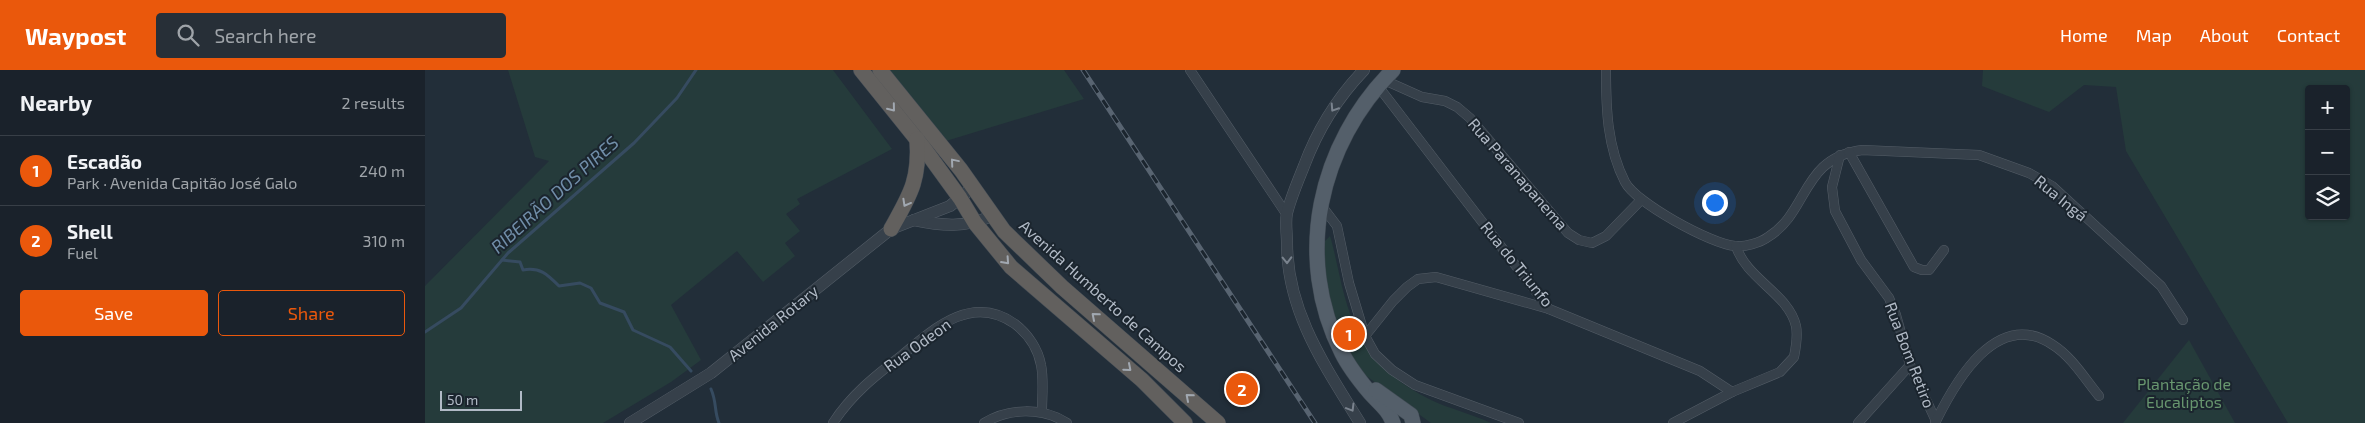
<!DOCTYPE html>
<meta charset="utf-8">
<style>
body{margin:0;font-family:"Exo 2",sans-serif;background:#272f37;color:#f1f3f6}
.controls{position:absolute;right:15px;top:15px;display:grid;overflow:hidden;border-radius:5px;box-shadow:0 1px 4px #0004}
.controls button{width:45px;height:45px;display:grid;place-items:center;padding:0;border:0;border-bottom:1px solid #383f47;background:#1a222b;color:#f1f3f6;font:25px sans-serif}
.scale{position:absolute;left:15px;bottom:12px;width:82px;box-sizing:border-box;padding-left:5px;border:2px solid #b1bac6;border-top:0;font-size:14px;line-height:18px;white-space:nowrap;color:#b1bac6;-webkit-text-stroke:4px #1b252e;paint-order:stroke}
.you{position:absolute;left:1289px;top:132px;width:18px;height:18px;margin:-12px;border:4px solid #fff;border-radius:50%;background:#1a73e8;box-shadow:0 0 0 8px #1a73e833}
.badge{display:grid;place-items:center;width:32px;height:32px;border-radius:50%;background:#ea580c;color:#fff;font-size:16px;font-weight:700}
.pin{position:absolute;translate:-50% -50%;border:2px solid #fff;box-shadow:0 1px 5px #0006}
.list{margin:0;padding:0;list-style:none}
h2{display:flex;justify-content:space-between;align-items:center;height:65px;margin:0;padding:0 20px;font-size:21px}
h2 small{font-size:16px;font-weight:400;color:#9fa4a9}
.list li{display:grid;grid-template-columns:32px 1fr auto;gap:15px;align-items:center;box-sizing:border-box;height:70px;padding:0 20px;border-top:1px solid #383f47}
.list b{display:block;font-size:19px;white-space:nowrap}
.list p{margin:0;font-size:16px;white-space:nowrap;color:#9fa4a9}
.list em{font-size:16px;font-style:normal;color:#9fa4a9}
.actions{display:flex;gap:10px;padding:15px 20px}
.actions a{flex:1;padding:11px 0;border:1px solid #ea580c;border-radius:5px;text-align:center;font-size:18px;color:#ea580c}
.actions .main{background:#ea580c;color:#fff}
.icon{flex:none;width:28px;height:28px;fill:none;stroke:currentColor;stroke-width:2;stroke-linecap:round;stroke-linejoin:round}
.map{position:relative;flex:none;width:1940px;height:353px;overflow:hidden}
header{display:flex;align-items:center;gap:30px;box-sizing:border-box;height:70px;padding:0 25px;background:#ea580c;color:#fff}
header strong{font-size:24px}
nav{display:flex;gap:28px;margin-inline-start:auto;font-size:18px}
.search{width:350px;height:45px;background:#272f37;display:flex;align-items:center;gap:12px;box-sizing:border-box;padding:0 18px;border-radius:5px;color:#9fa4a9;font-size:19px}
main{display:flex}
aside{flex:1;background:#1a222b}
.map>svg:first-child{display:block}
.green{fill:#253b3b;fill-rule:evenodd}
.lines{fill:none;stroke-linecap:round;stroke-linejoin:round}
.stream{stroke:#364b60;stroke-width:3}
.minor-casing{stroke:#545d67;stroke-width:10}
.tertiary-casing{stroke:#545d67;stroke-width:12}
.primary-casing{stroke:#3f4953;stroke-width:16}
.trunk-casing{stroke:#414a54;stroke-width:16}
.minor{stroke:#36404a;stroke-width:9}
.tertiary{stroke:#36404a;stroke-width:11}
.primary{stroke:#545f6a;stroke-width:15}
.trunk{stroke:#62605e;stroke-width:15}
.rail-casing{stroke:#586471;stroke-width:5}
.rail{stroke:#1b252e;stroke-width:3;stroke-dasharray:9;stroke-linecap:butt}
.oneway{stroke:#a1a8b1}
.oneway2{stroke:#7a838e}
.labels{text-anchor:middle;stroke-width:4;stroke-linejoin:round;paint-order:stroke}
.street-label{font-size:16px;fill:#b1bac6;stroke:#1b252e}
.park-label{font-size:16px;fill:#68966f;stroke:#1b252e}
.water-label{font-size:18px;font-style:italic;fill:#718ea9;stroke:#1b252e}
</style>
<header>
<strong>Waypost</strong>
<div class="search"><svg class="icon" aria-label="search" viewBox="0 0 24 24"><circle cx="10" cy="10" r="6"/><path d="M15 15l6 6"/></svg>Search here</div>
<nav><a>Home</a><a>Map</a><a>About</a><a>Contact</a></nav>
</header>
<main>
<aside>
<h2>Nearby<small>2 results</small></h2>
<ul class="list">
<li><span class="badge">1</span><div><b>Escadão</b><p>Park · Avenida Capitão José Galo</p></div><em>240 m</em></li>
<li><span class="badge">2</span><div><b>Shell</b><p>Fuel</p></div><em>310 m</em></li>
</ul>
<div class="actions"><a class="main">Save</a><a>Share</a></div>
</aside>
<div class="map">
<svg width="1940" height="353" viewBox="0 0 1940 353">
<rect width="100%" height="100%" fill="#222e39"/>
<!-- green -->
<g class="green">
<polygon points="83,0 408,0 467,79 372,129 375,134 361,144 375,161 360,173 370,186 338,212 312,181 246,235 276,290 246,312 178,353 0,353 0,216 124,91 110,87"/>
<polygon points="463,0 639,0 659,29 521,71"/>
<path d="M1558 0H1940V353H1863L1701 81 1691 17 1659 15 1624 42 1557 16ZM1884 19H1921V146H1884Z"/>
<path d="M905 166C909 179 911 191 914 203 927 266 948 301 1006 330 1025 339 1047 344 1066 353H1006L940 305 916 271 896 196 899 172Z"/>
<polygon points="1764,270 1810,353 1698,353"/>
</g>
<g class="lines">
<!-- stream -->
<g class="stream">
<path d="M77 190 95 192 98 200C115 197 122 204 134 216L155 213 166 218 175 233 199 242 208 260 245 277 266 301"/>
<polyline points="0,262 36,238 83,183 209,73 252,28 271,0"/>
<path d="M286 319C292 333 289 341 294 353"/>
</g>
<defs>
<g id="minor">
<polyline points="765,0 862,145"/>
<path d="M1181 0C1181 38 1182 77 1200 112 1211 133 1286 174 1310 176 1320 177 1335 173 1343 167 1384 142 1376 88 1437 80L1554 85 1604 103 1627 116 1736 216 1758 250"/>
<polyline points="959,10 997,27 1020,31 1032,37 1045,48 1143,163 1154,170 1167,173 1181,166 1216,130"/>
<polyline points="953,16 1124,239 1275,301 1307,322"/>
<polyline points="1424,82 1489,197 1497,200 1504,200 1519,180"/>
<polyline points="1415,85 1407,117 1410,141 1436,190 1464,228 1471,245 1485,295 1511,351"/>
<polyline points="896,135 912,156 924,213 940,266 950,284 967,300 990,315 1094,353"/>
<polyline points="940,266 968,231 982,217 993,209 1011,207 1124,239"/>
<path d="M408 353C426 325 450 306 476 286 508 259 547 223 590 254 603 264 613 279 616 295 619 309 617 327 617 341"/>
<path d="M559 353C584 338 617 337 642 353"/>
<path d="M1248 353 1307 322 1355 302 1369 287C1371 277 1373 266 1371 256 1364 224 1321 209 1311 176"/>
<polyline points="1433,353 1485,295"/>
<path d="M1510 353C1530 312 1572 237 1628 275 1647 287 1660 309 1674 326"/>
</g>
<g id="tertiary">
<path d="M489 150C518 156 539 158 567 146"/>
<polyline points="205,353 286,303 466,159 525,136 548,117"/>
<path d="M935 353C900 296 862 242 862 173 862 163 860 152 862 143 866 127 873 111 879 96 892 61 913 27 939 0"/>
</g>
<g id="primary">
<path d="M968 0C894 74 868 187 917 283 924 297 935 311 945 323 954 333 964 340 968 353"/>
<polyline points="951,320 986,345 988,353"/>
</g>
<g id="trunk">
<polyline points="436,0 498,77 535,128 550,153 586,197 717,310 760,353"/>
<polyline points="455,0 536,100 579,161 637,217 793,353"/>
<path d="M466 159C485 125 495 110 492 69"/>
</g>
</defs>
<!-- minor casing -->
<use href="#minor" class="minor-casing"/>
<!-- tertiary casing -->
<use href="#tertiary" class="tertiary-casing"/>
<!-- primary casing -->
<use href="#primary" class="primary-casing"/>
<!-- trunk casing -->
<use href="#trunk" class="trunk-casing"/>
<!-- minor -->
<use href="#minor" class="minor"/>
<!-- tertiary -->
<use href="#tertiary" class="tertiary"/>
<!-- primary -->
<use href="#primary" class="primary"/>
<!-- trunk -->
<use href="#trunk" class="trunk"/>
<defs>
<polyline id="rail" points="658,0 890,353"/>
</defs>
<!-- rail casing -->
<use href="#rail" class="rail-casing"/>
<!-- rail -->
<use href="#rail" class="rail"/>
</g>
<!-- one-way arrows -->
<defs><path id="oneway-chevron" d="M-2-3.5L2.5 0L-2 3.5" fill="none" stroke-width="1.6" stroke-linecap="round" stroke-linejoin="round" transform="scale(1.25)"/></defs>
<g class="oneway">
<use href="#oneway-chevron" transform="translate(467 38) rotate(51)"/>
<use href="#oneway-chevron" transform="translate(529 92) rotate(-130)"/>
<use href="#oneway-chevron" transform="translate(481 133) rotate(119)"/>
<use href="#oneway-chevron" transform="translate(581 191) rotate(48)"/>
<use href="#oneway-chevron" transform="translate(670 246) rotate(-139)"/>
<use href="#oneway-chevron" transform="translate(703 298) rotate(41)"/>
<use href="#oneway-chevron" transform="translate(764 327) rotate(-139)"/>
</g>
<g class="oneway2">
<use href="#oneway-chevron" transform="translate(909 38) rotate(123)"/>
<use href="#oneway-chevron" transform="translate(862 190) rotate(89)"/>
<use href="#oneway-chevron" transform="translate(926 338) rotate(59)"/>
</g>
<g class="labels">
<!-- street labels -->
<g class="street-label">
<text transform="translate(1093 104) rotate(49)" y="6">Rua Paranapanema</text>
<text transform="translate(1636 128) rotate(39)" y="6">Rua Ingá</text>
<text transform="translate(1092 194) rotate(51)" y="6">Rua do Triunfo</text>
<text transform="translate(678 226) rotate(42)" y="6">Avenida Humberto de Campos</text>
<text transform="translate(348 253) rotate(-39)" y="6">Avenida Rotary</text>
<text transform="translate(492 275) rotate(-36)" y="6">Rua Odeon</text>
<text transform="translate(1485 285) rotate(69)" y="6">Rua Bom Retiro</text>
</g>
<!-- park labels -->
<g class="park-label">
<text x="1759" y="320">Plantação de<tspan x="1759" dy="18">Eucaliptos</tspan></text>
</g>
<!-- water labels -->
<g class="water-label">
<text transform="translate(130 125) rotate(-42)" y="6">RIBEIRÃO DOS PIRES</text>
</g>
</g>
</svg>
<div class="controls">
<button>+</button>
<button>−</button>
<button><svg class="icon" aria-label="layers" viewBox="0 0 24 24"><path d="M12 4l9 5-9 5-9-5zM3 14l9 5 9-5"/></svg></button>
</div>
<div class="scale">50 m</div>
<div class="you"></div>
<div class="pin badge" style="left:924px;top:264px">1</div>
<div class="pin badge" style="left:817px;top:319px">2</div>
</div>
</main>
